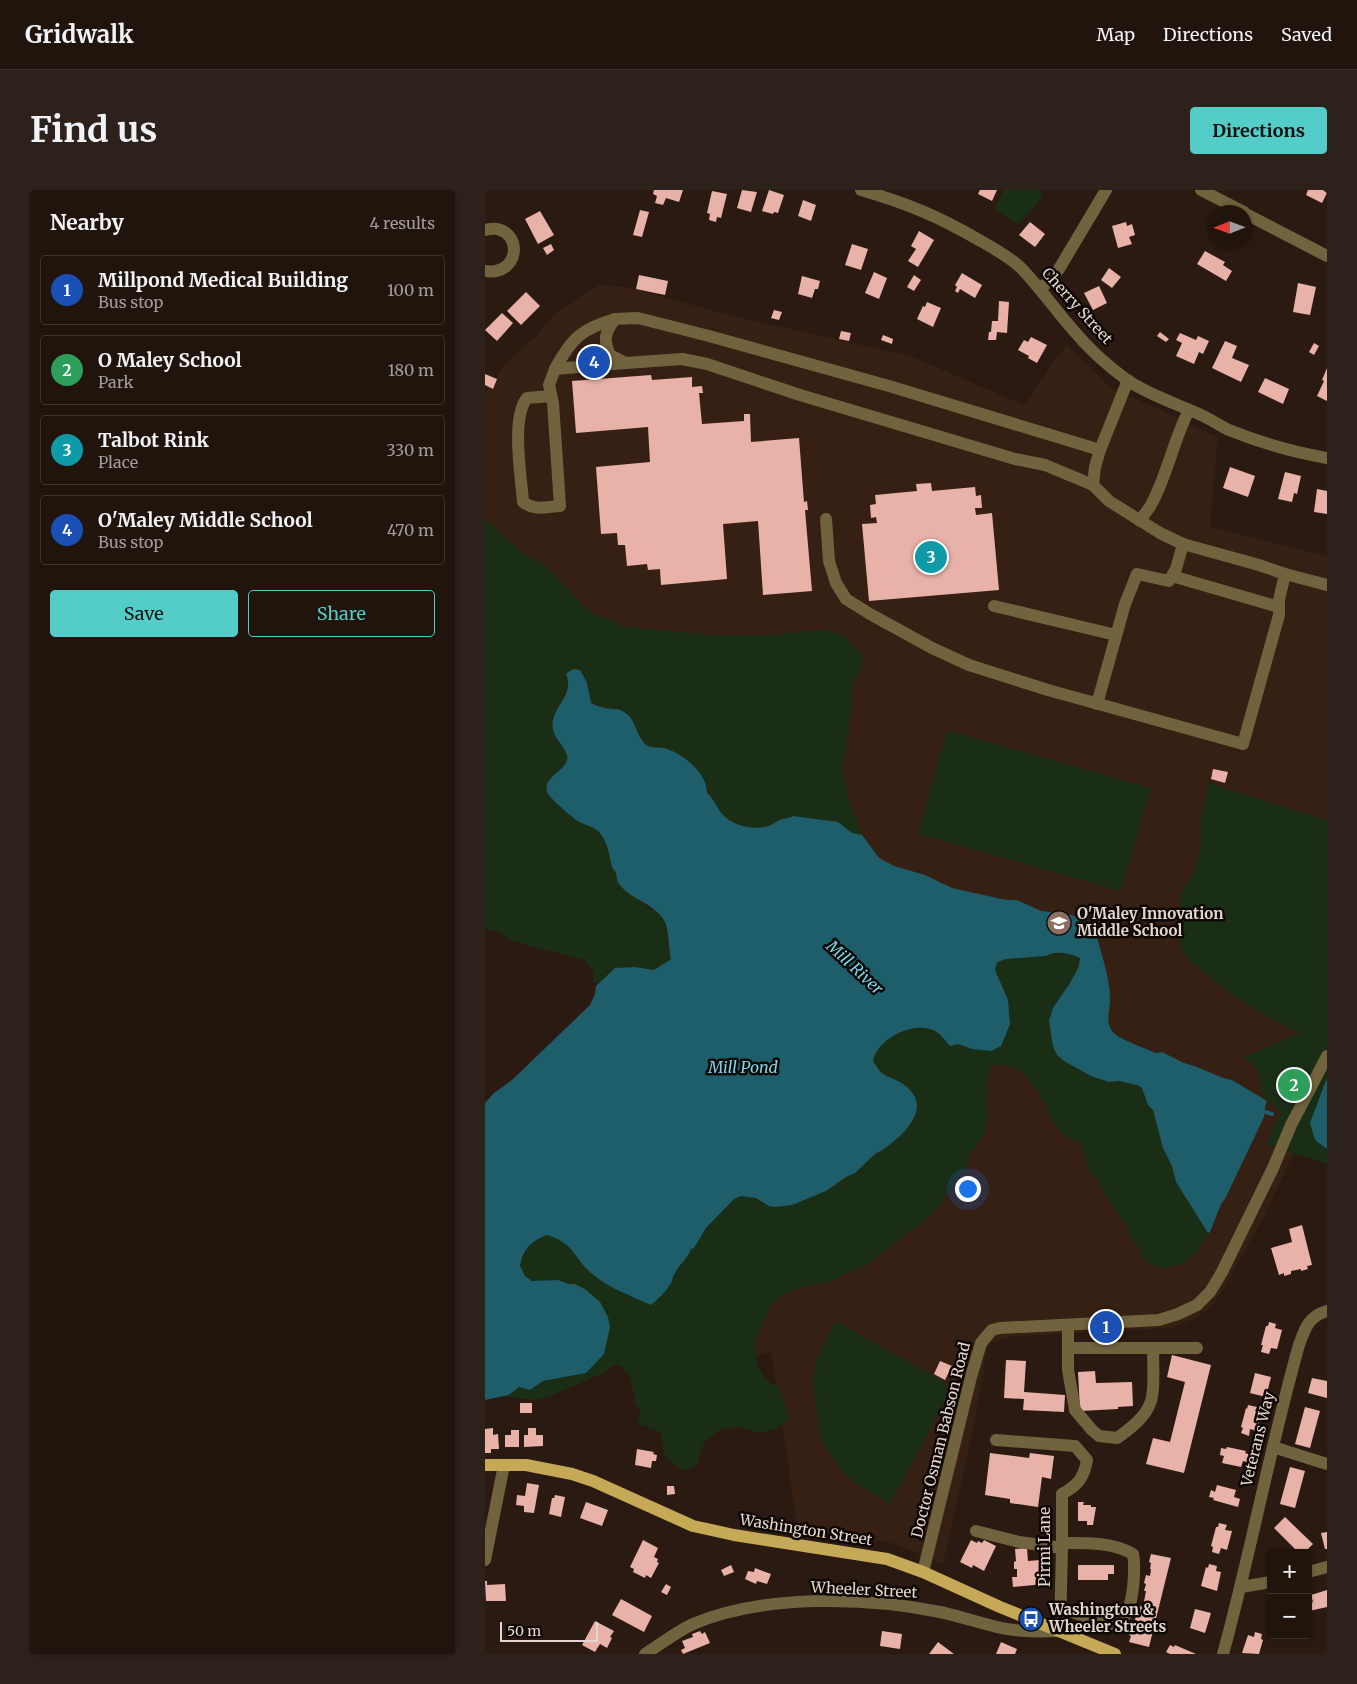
<!DOCTYPE html>
<meta charset="utf-8">
<style>
body{margin:0;font-family:Merriweather,serif;background:#2d211b;color:#f1f3f6}
.controls{position:absolute;right:15px;bottom:15px;display:grid;overflow:hidden;border-radius:5px;box-shadow:0 1px 4px #0004}
.controls button{width:45px;height:45px;display:grid;place-items:center;padding:0;border:0;border-bottom:1px solid #3d332e;background:#20140d;color:#f1f3f6;font:25px sans-serif}
.compass{position:absolute;left:722px;top:15px;width:45px;height:45px;border-radius:50%;background:#20140d;box-shadow:0 1px 4px #0004;rotate:269deg}
.scale{position:absolute;left:15px;bottom:12px;width:98px;box-sizing:border-box;padding-left:5px;border:2px solid #e2d6d0;border-top:0;font-size:14px;line-height:18px;white-space:nowrap;color:#e2d6d0;-webkit-text-stroke:4px #0e0704;paint-order:stroke}
.you{position:absolute;left:482px;top:998px;width:18px;height:18px;margin:-12px;border:4px solid #fff;border-radius:50%;background:#1a73e8;box-shadow:0 0 0 8px #1a73e833}
.badge{display:grid;place-items:center;width:32px;height:32px;border-radius:50%;background:#54cdc8;color:#fff;font-size:16px;font-weight:700}
.pin{position:absolute;translate:-50% -50%;border:2px solid #fff;box-shadow:0 1px 5px #0006}
.list{margin:0;padding:0;list-style:none}
h2{display:flex;justify-content:space-between;align-items:center;height:65px;margin:0;padding:0 20px;font-size:21px}
h2 small{font-size:16px;font-weight:400;color:#a29e9d}
.list li{display:grid;grid-template-columns:32px 1fr auto;gap:15px;align-items:center;box-sizing:border-box;height:70px;margin:0 10px 10px;padding:0 10px;border:1px solid #3d332e;border-radius:5px}
.list b{display:block;font-size:19px;white-space:nowrap}
.list p{margin:0;font-size:16px;white-space:nowrap;color:#a29e9d}
.list em{font-size:16px;font-style:normal;color:#a29e9d}
.actions{display:flex;gap:10px;padding:15px 20px}
.actions a{flex:1;padding:11px 0;border:1px solid #54cdc8;border-radius:5px;text-align:center;font-size:18px;color:#54cdc8}
.actions .main{background:#54cdc8;color:#111}
.map{position:relative;flex:none;width:842px;height:1464px;overflow:hidden;border-radius:5px}
header{display:flex;align-items:center;gap:30px;box-sizing:border-box;height:70px;padding:0 25px;background:#20140d;border-bottom:1px solid #3d332e}
header strong{font-size:24px}
nav{display:flex;gap:28px;margin-inline-start:auto;font-size:18px}
.intro{display:flex;align-items:center;justify-content:space-between;box-sizing:border-box;height:120px;padding:0 30px}
h1{margin:0;font-size:35px}
.button{padding:12px 22px;border-radius:5px;background:#54cdc8;color:#111;font-size:18px;font-weight:700}
main{display:flex;gap:30px;padding:0 30px}
aside{flex:1;background:#20140d;border-radius:5px;box-shadow:0 1px 4px #0004}
.map>svg:first-child{display:block}
.built{fill:#361f13}
.green{fill:#1a2e16}
.water{fill:#1e5e6a}
.lines{fill:none;stroke-linecap:round;stroke-linejoin:round}
.stream{stroke:#1e5e6a;stroke-width:4}
.building{fill:#e9b2a8}
.minor{stroke:#71633e;stroke-width:12}
.major{stroke:#c6a957;stroke-width:12}
.labels{text-anchor:middle;stroke-width:5;stroke-linejoin:round;paint-order:stroke}
.street-label{font-size:15px;fill:#e2d6d0;stroke:#0e0704}
.poi-label{font-size:15px;font-weight:bold;fill:#e2d6d0;stroke:#0e0704;text-anchor:start}
.water-label{font-size:16px;font-style:italic;fill:#78d9ee;stroke:#0e0704}
</style>
<header>
<strong>Gridwalk</strong>
<nav><a>Map</a><a>Directions</a><a>Saved</a></nav>
</header>
<div class="intro"><h1>Find us</h1><a class="button">Directions</a></div>
<main>
<aside>
<h2>Nearby<small>4 results</small></h2>
<ul class="list">
<li><span class="badge" style="background:#1a4fb4">1</span><div><b>Millpond Medical Building</b><p>Bus stop</p></div><em>100 m</em></li>
<li><span class="badge" style="background:#2e9e5b">2</span><div><b>O Maley School</b><p>Park</p></div><em>180 m</em></li>
<li><span class="badge" style="background:#0f9aa8">3</span><div><b>Talbot Rink</b><p>Place</p></div><em>330 m</em></li>
<li><span class="badge" style="background:#1a4fb4">4</span><div><b>O'Maley Middle School</b><p>Bus stop</p></div><em>470 m</em></li>
</ul>
<div class="actions"><a class="main">Save</a><a>Share</a></div>
</aside>
<div class="map">
<svg width="842" height="1464" viewBox="0 0 842 1464">
<rect width="100%" height="100%" fill="#2b1a11"/>
<!-- built -->
<polygon class="built" points="115,94 122,96 142,97 260,129 426,166 539,215 574,164 582,156 627,198 733,247 725,337 842,366 842,892 779,1027 737,1102 725,1118 709,1129 685,1138 523,1147 506,1153 502,1159 490,1231 458,1374 407,1353 313,1340 286,1163 192,1175 261,880 0,405 0,204 22,172 54,143 67,126"/>
<!-- green -->
<g class="green">
<polygon points="519,0 554,0 558,6 534,34 509,19"/>
<polygon points="0,331 4,332 36,362 58,374 99,416 112,426 122,428 137,436 224,445 280,445 338,440 358,445 379,467 373,485 368,493 368,518 364,532 365,539 363,542 358,578 362,605 377,645 367,643 353,632 303,629 298,629 285,636 264,639 239,627 227,611 226,605 179,558 163,556 151,541 146,529 129,518 121,518 105,513 102,493 84,496 67,529 73,552 82,563 83,570 78,577 71,583 61,598 63,605 93,631 114,640 125,660 128,679 131,682 131,689 134,695 166,719 174,722 181,734 183,758 186,769 169,780 150,777 130,778 113,794 109,792 108,781 99,770 27,751 13,742 0,738"/>
<polygon points="462,540 666,598 636,701 433,644"/>
<path d="M724 593 842 630V974L782 955 788 936 796 924 788 914 777 906C775 891 775 872 757 868L815 843 779 825 744 803 703 769 697 761 694 738 696 703 707 684 714 666 716 654V630Z"/>
<path d="M565 763 588 764 595 768C591 792 571 808 564 831L624 892 634 891 652 895 657 898 663 915 668 920 678 958 687 976 691 992 723 1043 711 1063 698 1074 678 1078 664 1074 657 1067 653 1058 643 1043 641 1035 625 1013 612 989 604 980 596 954C586 947 577 947 569 934 564 926 562 917 557 909 547 890 529 869 506 876L502 891 503 932 500 943 485 965 481 977 468 994 452 1019 445 1026 380 1076 355 1086 347 1092 321 1096 303 1102 286 1115 270 1153 272 1174 282 1191 291 1196 293 1195 305 1229 291 1239 274 1243 253 1237 237 1239 221 1251 216 1259 213 1273 202 1280 193 1278 179 1264 176 1242 152 1233 156 1218 151 1216C148 1201 147 1185 135 1175L128 1176 118 1183 63 1207 50 1210 24 1207V1205L34 1197 45 1200 58 1191 101 1183 90 1094C84 1094 80 1092 74 1091 54 1087 47 1100 35 1077L37 1068 47 1051 62 1045 75 1049 83 1055 106 1083 128 1097 178 1104 183 1095 187 1092 190 1083 202 1068 206 1059 209 1058C216 1045 240 1010 254 1007 265 1004 274 1010 284 1016L317 1011 326 1006 341 1001 361 987 370 983 391 963H395L407 952 411 950 426 935 431 925 417 893 398 884 388 871C392 849 427 831 448 840 455 843 460 850 465 856L473 854 487 859 525 834 523 810 510 780 512 772 521 769 561 766Z"/>
<polygon points="350,1131 459,1192 463,1205 405,1314 373,1295 359,1283 338,1254 334,1240 328,1191 331,1170"/>
</g>
<!-- water -->
<g class="water">
<path d="M88 479 95 480 102 493 106 513C110 515 115 517 120 518 129 520 133 517 142 524 151 531 152 549 163 556 167 558 174 557 179 558 197 563 222 582 222 603 228 607 232 619 238 625 250 637 271 641 286 635 290 633 293 630 297 629 301 628 304 628 308 626L353 632 367 643 377 645 394 668 409 676 440 685 467 698 521 710H532L556 721 587 725 610 738C615 764 626 786 625 813 624 824 620 834 629 843 634 849 662 859 671 863L677 862 699 873 712 877 738 888 747 890 782 911 780 917 779 927 740 1009 736 1014 725 1042 723 1043 691 992 687 976 678 958 668 920 663 915 657 898 652 895 634 891 624 892 606 886 579 871 572 865 568 856 564 831 568 818 585 793 594 776 595 768C586 763 569 760 561 766L521 769 512 772 510 780 523 810 525 834 516 856 506 861 487 859 473 854 465 856C460 850 455 843 448 840 427 831 392 849 388 871 391 875 394 881 398 884 403 888 412 889 418 894 439 909 434 926 418 943 414 947 397 962 391 963L370 983 361 987 341 1001 307 1015 289 1017 284 1016 271 1008 256 1006 249 1009 221 1038 209 1058 206 1059C202 1070 195 1074 190 1083 188 1085 188 1088 187 1091 183 1100 174 1108 166 1115 146 1106 122 1097 106 1083 88 1067 89 1053 62 1045 45 1052 39 1058 35 1076L40 1086 47 1091 73 1090 84 1094H90L100 1099 115 1112 123 1127 125 1137 119 1164 101 1183 58 1191 45 1200 34 1197 24 1205 0 1210V913L9 903 27 890 105 815 110 804 111 796 130 778 150 777 169 780 186 769C183 758 184 741 180 732 171 714 146 710 134 694 131 690 132 687 131 683 130 681 128 679 127 677 124 664 123 652 114 642 110 637 100 635 94 632 88 628 67 610 63 604 55 589 79 582 82 570 85 562 70 550 68 540 64 522 83 510 83 495 84 491 82 487 81 484Z"/>
<polygon points="842,888 842,959 830,950 825,933"/>
</g>
<g class="lines">
<!-- stream -->
<polyline class="stream" points="775,920 787,924"/>
</g>
<!-- building -->
<g class="building">
<polygon points="169,0 198,0 194,12 181,8 178,15 170,13 172,6 168,4"/>
<polygon points="257,0 272,2 266,22 252,18"/>
<polygon points="284,0 299,5 293,23 289,22 288,24 277,21"/>
<polygon points="495,0 512,0 507,11 493,4"/>
<polygon points="823,0 838,0 842,3 837,13 821,5"/>
<polygon points="227,1 242,4 236,28 232,27 231,32 224,30 225,24 222,23"/>
<polygon points="318,10 331,15 326,31 313,26"/>
<polygon points="155,20 164,22 157,47 148,45"/>
<polygon points="55,21 69,45 53,54 40,29"/>
<polygon points="545,32 560,44 550,57 534,45"/>
<polygon points="641,32 642,36 647,34 650,45 644,47 647,54 633,58 627,36"/>
<polygon points="434,41 449,50 433,77 423,71 431,59 426,56"/>
<polygon points="66,54 69,60 62,65 58,58"/>
<polygon points="367,54 383,59 376,80 360,75"/>
<polygon points="720,61 740,72 738,75 747,81 741,91 712,74"/>
<polygon points="624,78 636,87 627,98 616,90"/>
<polygon points="389,82 402,88 394,109 380,103"/>
<polygon points="477,83 497,95 490,108 475,99 473,103 470,101 472,97 470,95"/>
<polygon points="154,85 183,91 180,105 151,99"/>
<polygon points="429,85 436,90 429,101 422,97"/>
<polygon points="317,86 335,91 333,99 330,99 327,108 313,104"/>
<polygon points="813,93 831,97 825,125 808,122"/>
<polygon points="614,96 622,113 608,120 599,103"/>
<polygon points="41,102 55,116 36,135 22,121"/>
<polygon points="514,111 524,112 522,143 512,142 511,150 503,150 504,142 506,142 507,131 513,131"/>
<polygon points="442,112 456,118 448,137 432,129 438,116 440,117"/>
<polygon points="289,120 297,122 294,130 286,128"/>
<polygon points="17,123 28,133 12,151 0,140"/>
<polygon points="356,141 366,143 364,151 354,149"/>
<polygon points="675,142 684,149 681,152 672,146"/>
<polygon points="695,143 711,150 713,146 724,151 718,164 714,162 709,174 691,166 697,153 691,150"/>
<polygon points="398,145 408,149 407,154 396,150"/>
<polygon points="546,147 562,155 552,173 543,168 544,166 533,160 539,150 543,152"/>
<polygon points="740,151 752,156 747,168 764,175 756,192 727,178"/>
<polygon points="829,153 834,156 829,165 824,162"/>
<polygon points="842,178 842,211 832,206 839,191 837,190"/>
<polygon points="0,184 12,189 8,199 0,195"/>
<polygon points="166,185 167,190 207,187 207,197 217,196 218,203 214,203 217,234 259,231 259,224 265,224 266,252 314,248 319,312 322,311 323,320 320,320 327,401 278,405 273,331 238,334 242,389 176,395 175,379 163,380 162,374 142,376 140,355 133,355 132,343 116,344 111,277 165,272 163,237 91,243 87,191"/>
<polygon points="780,188 804,199 798,214 773,202"/>
<polygon points="745,277 770,286 763,307 738,298"/>
<polygon points="800,282 816,286 812,304 809,303 807,312 793,309"/>
<polygon points="446,293 447,301 490,297 491,306 496,305 497,318 490,318 491,325 507,323 514,400 384,411 377,334 392,333 391,327 386,328 385,315 391,314 390,305 432,301 431,294"/>
<polygon points="832,299 842,301 842,324 829,322"/>
<polygon points="728,579 743,582 740,593 726,589"/>
<polygon points="817,1035 827,1075 822,1076 823,1079 816,1081 816,1079 806,1081 806,1084 799,1086 799,1083 794,1085 786,1058 807,1052 804,1039"/>
<polygon points="784,1132 791,1134 790,1138 797,1140 792,1159 786,1158 784,1164 776,1162 778,1155 776,1155 781,1136 783,1136"/>
<polygon points="687,1165 726,1175 699,1283 661,1274 668,1248 685,1252 700,1192 682,1187"/>
<polygon points="521,1170 541,1171 539,1202 580,1205 579,1222 538,1220 539,1209 519,1208"/>
<polygon points="455,1171 467,1176 460,1190 449,1184"/>
<polygon points="610,1181 611,1193 647,1192 648,1216 633,1217 633,1219 595,1221 593,1182"/>
<polygon points="770,1183 786,1187 781,1207 765,1203"/>
<polygon points="827,1188 842,1191 842,1208 823,1203"/>
<rect x="35" y="1213" width="12" height="10"/>
<polygon points="763,1215 772,1217 770,1221 777,1223 772,1241 765,1239 764,1246 756,1243 758,1238 756,1237 761,1218 762,1219"/>
<polygon points="820,1217 835,1221 825,1258 810,1254"/>
<polygon points="8,1238 8,1245 13,1244 14,1259 6,1259 6,1263 0,1263 0,1239"/>
<polygon points="43,1238 51,1238 51,1245 58,1245 58,1256 39,1257 39,1245 43,1245"/>
<polygon points="26,1240 34,1240 34,1257 20,1257 20,1245 26,1245"/>
<polygon points="742,1257 761,1261 760,1263 766,1265 765,1273 758,1271 756,1277 737,1273 739,1266 735,1265 736,1258 741,1259"/>
<polygon points="152,1259 169,1262 168,1264 172,1265 171,1271 167,1271 166,1278 150,1275"/>
<polygon points="505,1263 544,1268 545,1263 569,1266 566,1289 557,1287 553,1317 525,1313 525,1309 500,1305"/>
<polygon points="805,1277 820,1281 810,1318 795,1314"/>
<polygon points="42,1293 54,1295 49,1323 39,1322 39,1316 31,1315 32,1305 40,1306"/>
<polygon points="732,1295 751,1300 749,1307 755,1309 753,1317 728,1310 729,1308 724,1307 726,1300 730,1302"/>
<polygon points="182,1296 189,1296 190,1304 182,1305"/>
<polygon points="70,1305 80,1307 76,1327 64,1324 67,1308 69,1308"/>
<polygon points="101,1312 123,1320 117,1336 95,1328"/>
<polygon points="593,1312 599,1312 598,1315 606,1315 606,1317 611,1317 608,1335 602,1335 602,1331 593,1331"/>
<polygon points="800,1327 828,1354 819,1363 814,1363 789,1338"/>
<polygon points="734,1333 742,1335 740,1340 747,1341 742,1360 736,1358 734,1364 727,1362 728,1357 726,1356 731,1337 733,1337"/>
<polygon points="842,1342 842,1359 840,1359 836,1343"/>
<polygon points="158,1350 173,1358 169,1367 173,1369 172,1372 174,1373 166,1388 161,1385 160,1388 148,1382 149,1379 145,1377"/>
<polygon points="486,1350 492,1353 493,1351 497,1353 499,1350 511,1356 499,1381 488,1375 487,1378 475,1372"/>
<polygon points="542,1358 543,1371 555,1370 556,1387 559,1387 559,1394 528,1397 527,1387 532,1387 532,1379 529,1379 529,1372 531,1371 530,1359"/>
<polygon points="666,1364 686,1368 664,1457 644,1452 646,1446 644,1445 646,1437 652,1439 653,1431 650,1430 651,1424 649,1423 651,1415 658,1417 661,1401 659,1401 661,1394 659,1393 661,1385 665,1386 666,1379 665,1379 666,1373 664,1372"/>
<polygon points="724,1374 732,1376 731,1381 736,1382 732,1401 716,1396 721,1377 723,1378"/>
<polygon points="246,1375 249,1382 239,1386 236,1380"/>
<polygon points="593,1375 629,1375 629,1384 623,1384 623,1390 593,1390"/>
<polygon points="270,1378 286,1384 282,1394 272,1391 271,1394 260,1389 263,1381 269,1382"/>
<polygon points="0,1391 2,1391 2,1395 20,1394 21,1411 1,1411"/>
<polygon points="181,1394 186,1397 182,1405 176,1402"/>
<polygon points="842,1400 842,1417 824,1421 823,1413 828,1412 826,1405"/>
<polygon points="136,1409 167,1426 159,1442 127,1425"/>
<polygon points="710,1419 726,1423 720,1443 705,1438"/>
<polygon points="110,1431 129,1441 125,1447 127,1448 122,1458 115,1454 110,1462 97,1455"/>
<polygon points="215,1441 217,1444 220,1442 225,1453 198,1464 196,1460 200,1458 197,1451 208,1447 207,1444"/>
<polygon points="397,1441 417,1444 415,1459 395,1456"/>
<polygon points="770,1442 777,1444 776,1449 778,1450 774,1464 757,1463 763,1445 769,1447"/>
<polygon points="453,1452 469,1464 444,1464"/>
<polygon points="516,1452 532,1459 530,1464 511,1464"/>
<polygon points="685,1455 689,1457 690,1455 711,1464 685,1464 681,1462"/>
</g>
<g class="lines">
<!-- minor -->
<g class="minor">
<path d="M376 0C421 13 453 26 494 50 508 58 523 66 535 77 555 97 570 120 589 141 604 159 623 176 642 190 664 205 690 213 714 224 724 228 733 235 744 240 776 253 808 262 842 268"/>
<polyline points="716,0 759,22"/>
<polyline points="759,23 842,66"/>
<path d="M0 40C4 39 8 38 12 39 38 44 34 86 0 81"/>
<polyline points="555,99 566,89 574,79 621,0"/>
<path d="M70 179C87 148 96 139 130 129"/>
<polyline points="643,190 615,260 610,277 608,295 624,311 675,343 698,354 774,375 800,384 842,395"/>
<path d="M66 206 42 208C26 228 36 285 38 312 50 321 60 317 75 316L68 213 64 195 70 179 140 173"/>
<path d="M608 295 560 275 530 269 315 205 222 174 197 169 141 173 125 165C118 149 120 142 130 129L153 128 224 146 404 196 615 260"/>
<polyline points="341,329 344,371 351,393 361,409 385,424 447,458 484,475 563,500 758,554 794,425 794,410 800,384"/>
<path d="M655 331C659 324 665 318 668 311 683 282 689 249 704 220"/>
<polyline points="687,386 794,417"/>
<polyline points="509,416 631,445"/>
<polyline points="612,514 640,414 652,384 684,391 691,379 698,354"/>
<path d="M583 1135V1180L590 1220 607 1240 614 1246 632 1248C645 1239 661 1227 666 1211 670 1199 668 1172 668 1159"/>
<polyline points="583,1158 712,1158"/>
<polyline points="788,1257 842,1274"/>
<polyline points="491,1341 534,1352 577,1358"/>
<polyline points="0,1370 19,1275"/>
<polyline points="438,1382 486,1187 496,1153 507,1140 515,1138 674,1130 693,1124 712,1115 725,1102 737,1082 788,978 806,935 842,866"/>
<polyline points="823,1382 842,1377"/>
<polyline points="756,1397 786,1392"/>
<path d="M576 1418C589 1422 618 1435 629 1434 649 1433 651 1379 648 1364 627 1352 601 1353 577 1353"/>
<path d="M160 1464C176 1454 191 1442 208 1434 278 1404 382 1407 455 1422 483 1428 512 1440 541 1441 552 1442 563 1441 575 1441L577 1358V1304C593 1295 599 1288 602 1270L590 1256 511 1250"/>
<path d="M738 1464C766 1362 785 1257 814 1155 820 1138 824 1126 842 1121"/>
</g>
<!-- major -->
<polyline class="major" points="0,1275 41,1275 87,1284 108,1291 208,1336 249,1345 402,1369 438,1382 515,1417 630,1464"/>
</g>
<!-- icons -->
<defs>
<symbol id="school-disc" viewBox="-11 -11 22 22"><circle r="9.5" fill="#8d6e63" stroke="#0e0704"/><path d="M0-5L7-2L0 1L-7-2ZM-4 1L0 2.5L4 1V4Q0 6-4 4Z" fill="#fff"/></symbol>
<symbol id="bus-disc" viewBox="-11 -11 22 22"><circle r="9.5" fill="#1a4fb4" stroke="#0e0704"/><path d="M-5-6H5V4H4V6H2V4H-2V6H-4V4H-5ZM-3.5-4V0h7V-4ZM-3.5 1.2v1.5H-2V1.2ZM2 1.2v1.5H3.5V1.2Z" fill="#fff"/></symbol>
</defs>
<g fill-rule="evenodd">
<use href="#school-disc" x="560" y="719" width="28" height="28"/>
<use href="#bus-disc" x="532" y="1415" width="28" height="28"/>
</g>
<g class="labels">
<!-- street labels -->
<g class="street-label">
<text transform="translate(592 116) rotate(48)" y="5">Cherry Street</text>
<text transform="translate(773 1249) rotate(-76)" y="5">Veterans Way</text>
<text transform="translate(456 1250) rotate(-76)" y="5">Doctor Osman Babson Road</text>
<text transform="translate(321 1340) rotate(9)" y="5">Washington Street</text>
<text transform="translate(560 1357) rotate(-90)" y="5">Pirmi Lane</text>
<text transform="translate(379 1400) rotate(3)" y="5">Wheeler Street</text>
</g>
<!-- poi labels -->
<g class="poi-label">
<text x="592" y="729">O'Maley Innovation<tspan x="592" dy="17">Middle School</tspan></text>
<text x="564" y="1425">Washington &amp;<tspan x="564" dy="17">Wheeler Streets</tspan></text>
</g>
<!-- water labels -->
<g class="water-label">
<text transform="translate(370 777) rotate(43)" y="6">Mill River</text>
<text x="258" y="883">Mill Pond</text>
</g>
</g>
</svg>
<div class="controls">
<button>+</button>
<button>−</button>
</div>
<svg class="compass" viewBox="-18 -18 36 36"><path d="M0-13l5 13h-10z" fill="#e53935"/><path d="M0 13l5-13h-10z" fill="#a29e9d"/></svg>
<div class="scale">50 m</div>
<div class="you"></div>
<div class="pin badge" style="left:621px;top:1137px;background:#1a4fb4">1</div>
<div class="pin badge" style="left:809px;top:895px;background:#2e9e5b">2</div>
<div class="pin badge" style="left:446px;top:367px;background:#0f9aa8">3</div>
<div class="pin badge" style="left:109px;top:172px;background:#1a4fb4">4</div>
</div>
</main>
